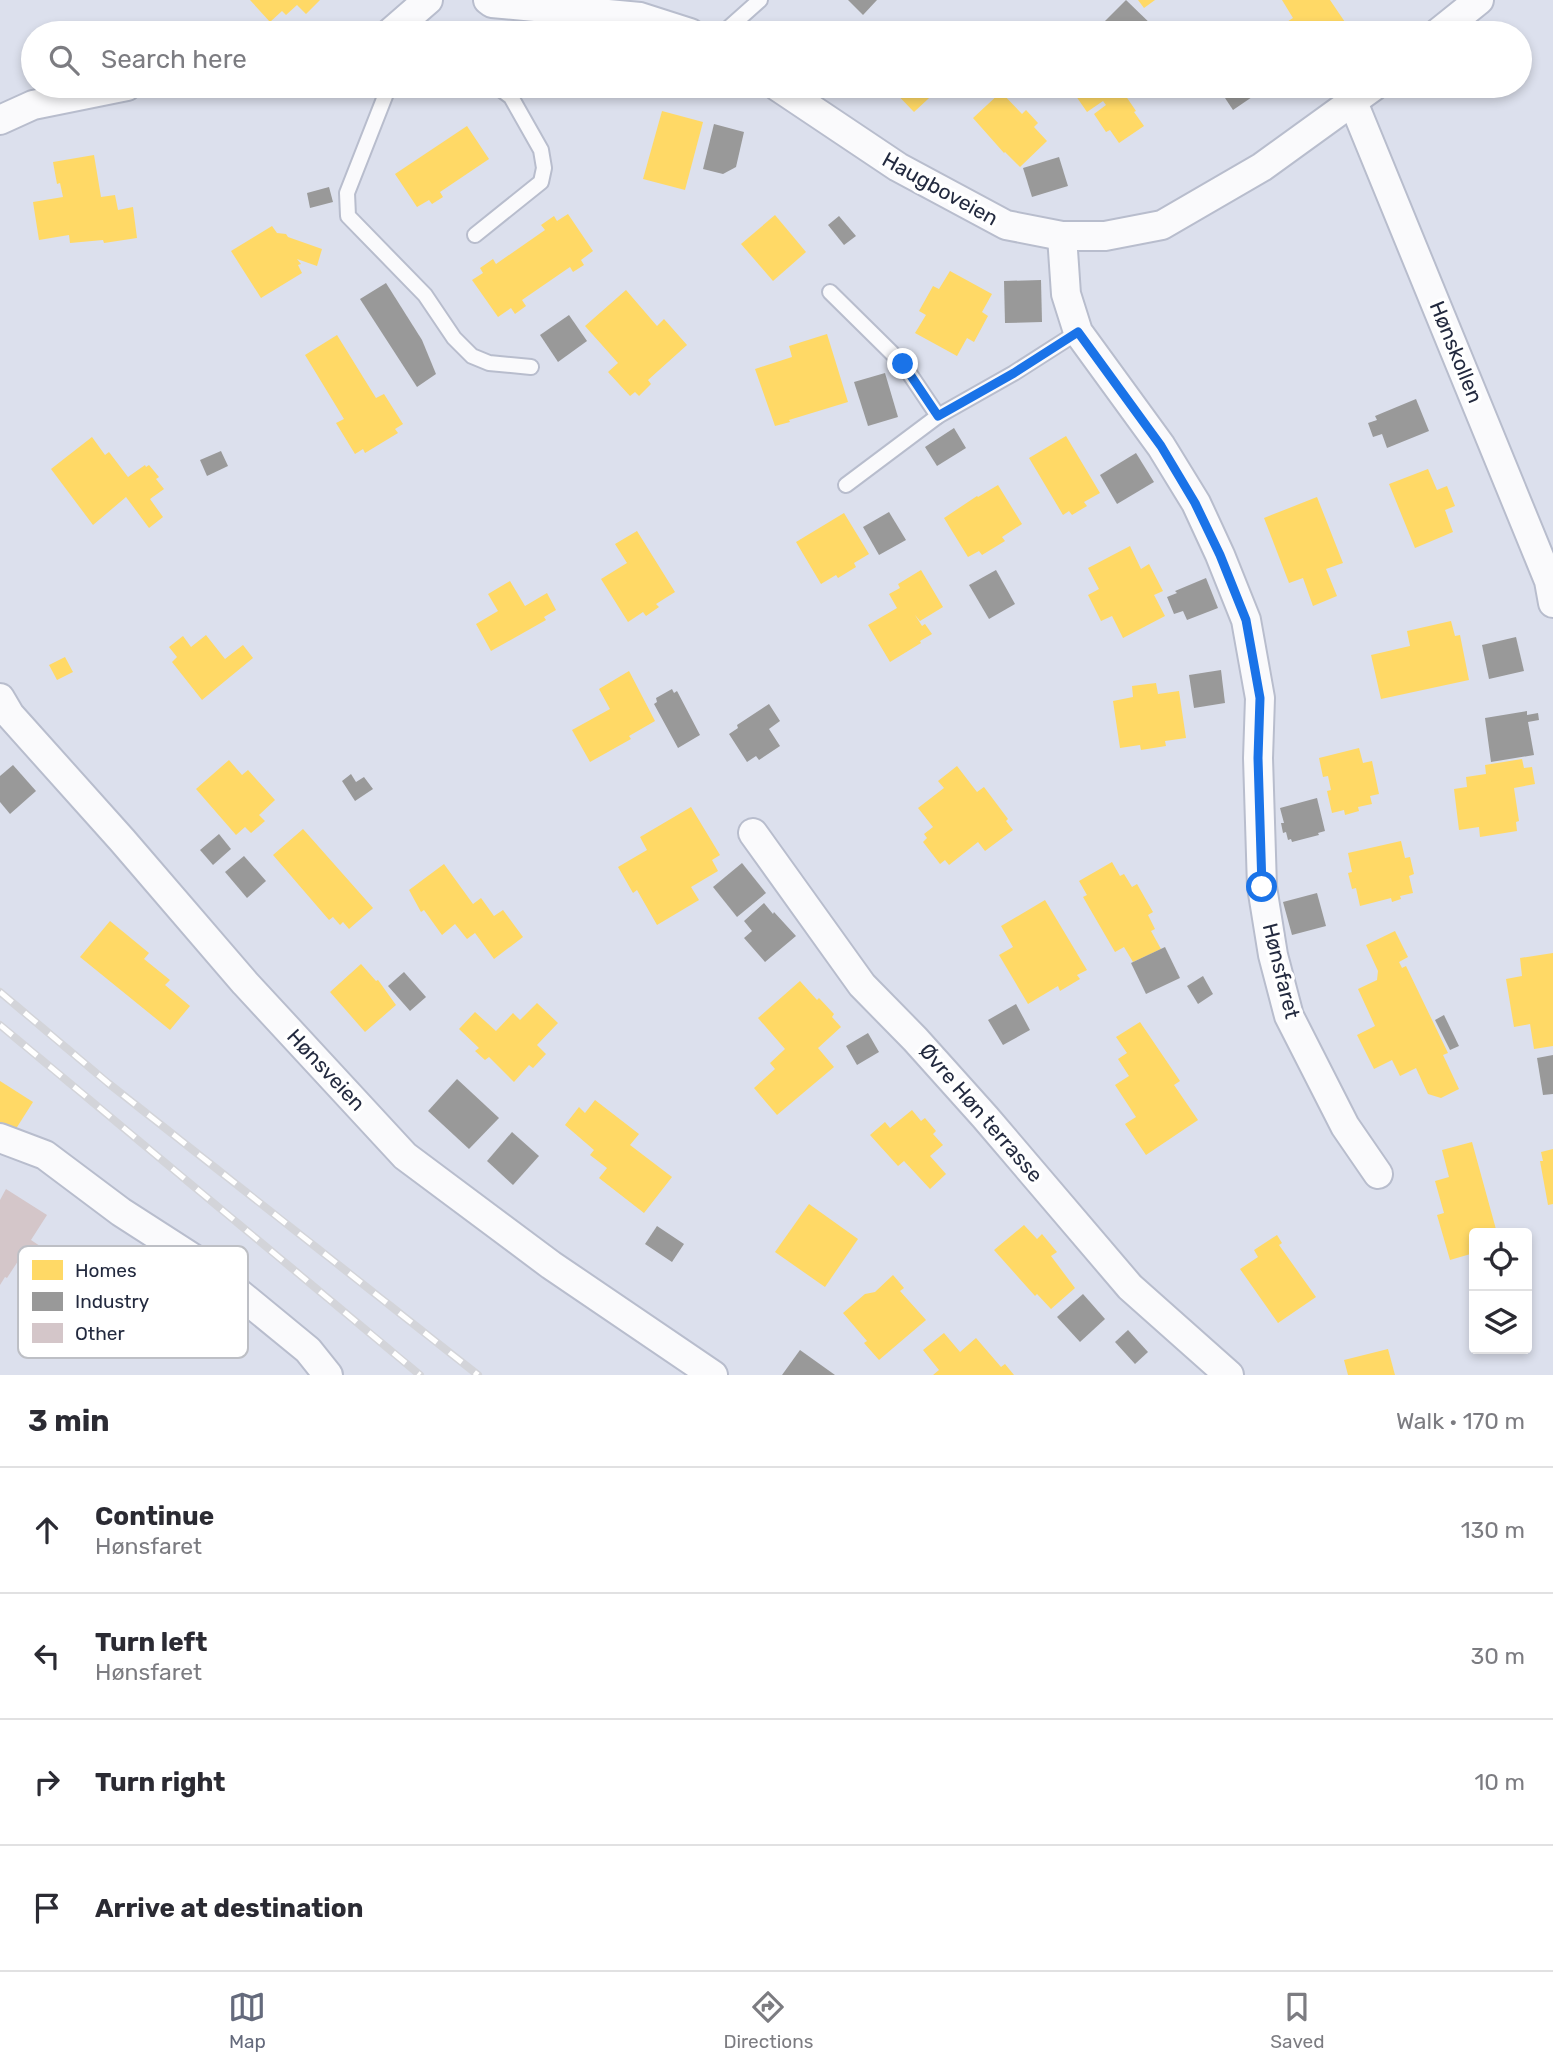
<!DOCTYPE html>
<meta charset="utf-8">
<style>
body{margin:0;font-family:Rubik,sans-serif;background:#f2f2f3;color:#2b2b33}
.controls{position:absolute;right:21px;bottom:21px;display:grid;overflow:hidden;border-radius:7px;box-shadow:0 4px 10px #0003}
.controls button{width:63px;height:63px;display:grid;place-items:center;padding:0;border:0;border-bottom:2px solid #e1e1e2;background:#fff;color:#2b2b33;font:35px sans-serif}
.stop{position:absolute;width:21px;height:21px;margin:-16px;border:5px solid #1a73e8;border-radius:50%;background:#fff}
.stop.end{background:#1a73e8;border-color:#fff;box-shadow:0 2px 7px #0008}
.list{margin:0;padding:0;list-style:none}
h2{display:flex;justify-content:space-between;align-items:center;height:91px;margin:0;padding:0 28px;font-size:30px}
h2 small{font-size:23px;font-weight:400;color:#7c7c81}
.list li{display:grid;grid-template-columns:46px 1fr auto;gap:21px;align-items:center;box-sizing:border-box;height:126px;padding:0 28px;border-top:2px solid #e1e1e2}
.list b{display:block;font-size:26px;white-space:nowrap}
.list p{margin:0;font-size:23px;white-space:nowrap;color:#7c7c81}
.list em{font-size:23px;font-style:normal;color:#7c7c81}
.icon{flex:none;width:38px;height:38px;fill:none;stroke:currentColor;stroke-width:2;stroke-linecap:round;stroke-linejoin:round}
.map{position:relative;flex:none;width:1553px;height:1375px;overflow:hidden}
.search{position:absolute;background:#fff;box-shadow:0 4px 10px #0003;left:21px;right:21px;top:21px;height:77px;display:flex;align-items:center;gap:18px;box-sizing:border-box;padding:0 24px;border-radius:38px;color:#7c7c81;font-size:26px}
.sheet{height:595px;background:#fff}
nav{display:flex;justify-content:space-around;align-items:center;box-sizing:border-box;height:98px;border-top:2px solid #e1e1e2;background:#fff;font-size:19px;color:#7c7c81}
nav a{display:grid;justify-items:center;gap:4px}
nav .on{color:#646a7c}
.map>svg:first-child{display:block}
.homes{fill:#ffd966}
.industry{fill:#999}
.building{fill:#d4c6c9}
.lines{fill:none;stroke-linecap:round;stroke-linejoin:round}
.lane-casing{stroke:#b8bdcd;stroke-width:18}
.street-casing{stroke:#b8bdcd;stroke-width:32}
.lane{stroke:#fafafc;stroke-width:14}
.street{stroke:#fafafc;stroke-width:28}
.rail-casing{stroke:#d3d4d9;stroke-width:8}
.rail{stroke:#fff;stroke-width:5;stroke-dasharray:16;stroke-linecap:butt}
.route{stroke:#1a73e8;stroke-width:9}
.labels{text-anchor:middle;stroke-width:7;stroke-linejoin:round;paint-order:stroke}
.street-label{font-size:21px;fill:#232a3f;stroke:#fff}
.key{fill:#fff;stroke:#bdbfc5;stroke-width:2}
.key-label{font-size:19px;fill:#232a3f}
</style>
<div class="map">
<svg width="1553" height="1375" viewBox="0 0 1553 1375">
<rect width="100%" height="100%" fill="#dce0ed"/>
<!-- homes -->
<g class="homes">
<polygon points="250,0 320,0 306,14 297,5 286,15 282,11 270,22"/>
<polygon points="1138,0 1155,0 1144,8"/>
<polygon points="1282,0 1330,0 1349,28 1341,33 1270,33 1293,18"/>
<polygon points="904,25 912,33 895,33"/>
<polygon points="889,86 942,86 914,112"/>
<polygon points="1069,86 1119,86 1136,111 1134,112 1144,126 1119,143 1110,130 1106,132 1094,114 1106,105 1103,101 1087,112"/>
<polygon points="1001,92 1022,114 1026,110 1038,123 1034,127 1047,141 1020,167 1005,152 1004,153 973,118"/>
<polygon points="662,111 703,122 685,190 643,179"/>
<polygon points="467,126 489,159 440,192 443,197 432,204 429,200 417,207 395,174"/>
<polygon points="94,155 101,197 115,195 118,210 133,207 137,238 104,243 103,240 70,243 69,235 39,240 33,202 63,197 60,183 57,184 53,162"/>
<polygon points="568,214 593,251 581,260 584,265 573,272 570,267 522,300 526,306 515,314 511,308 498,317 472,280 483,273 480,268 493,259 496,264 545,230 541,225 554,216 557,221"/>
<polygon points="775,215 806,252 773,281 741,244"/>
<polygon points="272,226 277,233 286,234 288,237 322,249 317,266 297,259 301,264 298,265 302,273 261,298 231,251"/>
<polygon points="950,271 992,294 982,312 988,316 974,342 967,338 957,356 915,333 926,315 919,311 933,286 939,289"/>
<polygon points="626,290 657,326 664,319 687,345 648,380 651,384 639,396 635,392 630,396 608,372 618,363 585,326"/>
<polygon points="827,334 848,402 789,420 790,422 775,426 755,369 792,357 789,346"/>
<polygon points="337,335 376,398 384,394 403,424 395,429 398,433 365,453 363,449 355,454 336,423 344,419 305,355"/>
<polygon points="1066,436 1100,493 1084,502 1087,506 1072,515 1069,511 1063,515 1029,458"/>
<polygon points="92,437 105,455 109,452 128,477 145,465 146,467 149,465 159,477 156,479 164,489 150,499 163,517 149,528 126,497 93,525 51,469"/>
<polygon points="1428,469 1437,490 1447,486 1455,506 1445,510 1453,532 1415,548 1389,484"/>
<polygon points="998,485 1022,524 1002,537 1005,541 982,555 979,551 968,557 944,518 977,496 978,497"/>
<polygon points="1317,497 1343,563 1326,569 1337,596 1313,606 1303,578 1289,583 1264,518"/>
<polygon points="844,513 869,554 854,563 856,567 838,578 836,575 821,584 796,542"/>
<polygon points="637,531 675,592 656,604 659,607 646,616 643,612 628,622 601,579 627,563 615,544"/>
<polygon points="1130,546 1141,569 1149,564 1163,591 1154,595 1165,616 1123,638 1112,616 1101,621 1088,595 1099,589 1088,568"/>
<polygon points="921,570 943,607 920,621 915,615 922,626 925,624 932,634 920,641 921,643 890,662 868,625 897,608 889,594 900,588 898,584"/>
<polygon points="510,581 525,606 547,593 556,610 544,617 546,620 491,651 476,624 498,611 488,594"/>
<polygon points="1451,621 1455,636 1460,635 1469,680 1381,699 1371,655 1410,646 1407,631"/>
<polygon points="206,635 225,659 243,645 253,658 202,700 172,662 177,657 169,647 183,636 191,647"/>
<polygon points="65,657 73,672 57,680 49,665"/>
<polygon points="629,671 655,721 629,736 631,739 590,762 572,730 610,709 599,689"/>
<polygon points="1156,683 1158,694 1179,691 1186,738 1165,741 1166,746 1141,750 1140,745 1120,748 1113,701 1133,697 1132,686"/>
<polygon points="1359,748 1363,763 1372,761 1379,794 1370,796 1372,804 1358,807 1359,811 1345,815 1344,810 1332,813 1327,791 1331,790 1328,776 1323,777 1319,758"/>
<polygon points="1522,759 1524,768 1532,767 1535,784 1514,788 1519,821 1516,822 1517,831 1480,837 1479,827 1459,830 1454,789 1467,787 1466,777 1486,774 1485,765"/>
<polygon points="229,760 242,775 248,770 275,800 259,815 265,821 251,833 245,827 236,835 196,789"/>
<polygon points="957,766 977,792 984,787 1008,819 1006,821 1013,830 985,851 978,842 949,865 945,860 940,864 923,842 927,838 924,834 933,827 918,808 944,788 938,781"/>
<polygon points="691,807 720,855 712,860 718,871 691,887 699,900 657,925 637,890 633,893 618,867 647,850 640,837"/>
<polygon points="303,829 373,908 349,929 343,922 340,925 333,917 329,920 273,855"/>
<polygon points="1401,841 1405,858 1410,857 1414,874 1409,876 1413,893 1400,896 1401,899 1392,902 1391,898 1360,906 1356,888 1352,889 1348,873 1352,872 1348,853"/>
<polygon points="1112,862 1120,876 1124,874 1132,887 1137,884 1153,912 1148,915 1155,929 1151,931 1161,949 1133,962 1124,947 1115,952 1083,897 1087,895 1079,881"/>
<polygon points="444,864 473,904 481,898 494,916 503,910 523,937 494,959 475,933 467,939 455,924 442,935 424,910 421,912 409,890"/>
<polygon points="1045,900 1087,970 1077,975 1080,979 1060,991 1058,986 1028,1004 999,955 1013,947 1001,926"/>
<polygon points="110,921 149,953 144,959 170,980 165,985 190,1006 170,1030 80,957"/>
<polygon points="1395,931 1408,957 1399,962 1402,968 1406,966 1448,1053 1443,1055 1459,1089 1441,1098 1428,1094 1416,1068 1400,1076 1392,1060 1374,1069 1357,1035 1375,1026 1358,989 1377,980 1378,971 1366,945"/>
<polygon points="1553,953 1553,1046 1534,1049 1530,1024 1514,1027 1506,979 1522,976 1520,958"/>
<polygon points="361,964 376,981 378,980 396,1005 365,1032 330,992"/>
<polygon points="800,981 817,1000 819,998 834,1014 832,1017 841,1027 818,1048 834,1067 777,1115 754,1088 775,1069 770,1063 785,1049 758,1018"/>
<polygon points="537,1003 558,1023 537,1045 546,1054 533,1068 529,1065 514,1082 489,1057 485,1060 475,1051 479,1048 459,1029 475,1012 496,1031 513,1013 520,1020"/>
<polygon points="1140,1022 1180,1081 1174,1085 1198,1120 1146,1155 1125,1124 1136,1117 1115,1085 1129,1076 1118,1059 1127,1053 1116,1037"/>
<polygon points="0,1081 33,1102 12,1135 0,1127"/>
<polygon points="595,1100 639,1134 630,1145 672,1177 644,1213 599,1178 607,1168 590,1155 594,1150 565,1125 579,1107 585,1113"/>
<polygon points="912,1110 921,1121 925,1118 936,1131 933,1134 943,1145 930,1156 946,1174 930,1189 904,1161 898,1166 870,1135 885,1122 890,1128"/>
<polygon points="1472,1142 1497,1233 1474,1233 1474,1253 1450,1260 1437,1215 1444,1213 1435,1181 1449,1177 1442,1150"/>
<polygon points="1553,1149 1553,1204 1548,1205 1540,1161 1543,1161 1541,1152"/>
<polygon points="809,1204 858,1239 825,1287 775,1252"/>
<polygon points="1024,1225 1037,1239 1042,1234 1057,1252 1051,1256 1075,1288 1051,1309 1037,1294 1035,1296 994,1250"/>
<polygon points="1277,1235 1282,1243 1279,1245 1316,1297 1278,1323 1240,1269 1258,1257 1254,1250"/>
<polygon points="893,1275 904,1288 900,1291 926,1320 879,1360 864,1343 867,1341 843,1313 865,1294 875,1292"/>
<polygon points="944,1333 960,1352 976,1338 1001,1367 1005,1364 1014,1375 933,1375 939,1370 923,1350"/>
<polygon points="1388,1349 1395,1375 1348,1375 1344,1360"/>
</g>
<!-- industry -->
<g class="industry">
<polygon points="848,0 877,0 863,15"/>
<polygon points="1126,0 1157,30 1154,33 1113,33 1103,23"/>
<polygon points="1217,86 1249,86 1255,95 1233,110"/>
<polygon points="714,124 744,132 736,167 723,174 703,169"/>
<polygon points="1059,157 1068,186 1032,197 1023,168"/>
<polygon points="329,187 333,202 310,208 307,193"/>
<polygon points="839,216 856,236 844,245 828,225"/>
<polygon points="1041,280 1042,322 1005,323 1004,281"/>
<polygon points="386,283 422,340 436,374 417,387 360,299"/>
<polygon points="569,315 587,341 558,362 540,335"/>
<polygon points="885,373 898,417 868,426 854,382"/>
<polygon points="1416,399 1429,431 1387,448 1382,434 1373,437 1368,423 1377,420 1375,416"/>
<polygon points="954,428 966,448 937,466 925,447"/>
<polygon points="221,451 228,466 207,476 200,460"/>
<polygon points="1136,453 1154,482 1117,504 1100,475"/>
<polygon points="889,512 906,540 879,555 863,527"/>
<polygon points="996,570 1015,604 989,619 969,585"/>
<polygon points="1206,578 1218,608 1187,620 1183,611 1174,614 1167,597 1177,593 1175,591"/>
<polygon points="1516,637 1524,671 1489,679 1482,645"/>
<polygon points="1221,670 1225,703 1194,708 1189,675"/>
<polygon points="672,689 674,693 677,691 700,735 678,748 654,704 657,702 656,698"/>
<polygon points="769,704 780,721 769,729 780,746 759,760 756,756 747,762 729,734 738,728 737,725"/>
<polygon points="1527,711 1527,715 1538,713 1539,720 1528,722 1534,755 1491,762 1485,718"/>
<polygon points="13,765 36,791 10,814 0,802 0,776"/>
<polygon points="351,774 356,782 364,777 373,789 355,801 342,781"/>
<polygon points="1317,798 1325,831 1318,833 1319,835 1292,842 1291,839 1288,840 1286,832 1283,833 1281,823 1284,823 1280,808"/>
<polygon points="219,834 231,849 213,865 200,850"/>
<polygon points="244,856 266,881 247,898 225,872"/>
<polygon points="742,863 766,893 737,917 713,887"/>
<polygon points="1317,893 1326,926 1292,935 1283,902"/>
<polygon points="764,903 773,914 774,912 796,936 765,962 744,938 752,931 744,921"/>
<polygon points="1165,947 1180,978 1146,994 1131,963"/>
<polygon points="404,972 426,997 410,1011 388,986"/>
<polygon points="1203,976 1213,994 1198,1004 1187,986"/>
<polygon points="1016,1004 1030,1030 1003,1045 988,1020"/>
<polygon points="1444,1015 1459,1046 1450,1050 1435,1020"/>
<polygon points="868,1033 879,1052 857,1065 846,1046"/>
<polygon points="1553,1055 1553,1094 1543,1095 1537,1058"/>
<polygon points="457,1079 499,1118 469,1149 428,1111"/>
<polygon points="512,1132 539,1156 513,1185 487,1161"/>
<polygon points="657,1226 684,1244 672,1262 645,1244"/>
<polygon points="1083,1294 1105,1319 1080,1342 1057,1317"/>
<polygon points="1128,1330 1148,1352 1135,1364 1115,1342"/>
<polygon points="800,1350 835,1375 782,1375"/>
</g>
<!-- building -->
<polygon class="building" points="6,1189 47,1215 31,1240 40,1246 31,1261 22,1255 7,1278 5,1277 0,1285 0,1200"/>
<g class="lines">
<defs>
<g id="lane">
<polyline points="723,33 760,0"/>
<polyline points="389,86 347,193 348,216 425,295 454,338 472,356 489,363 531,367"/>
<polyline points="475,235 541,182 544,168 541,150 511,97 499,88 487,86"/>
<polyline points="830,292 903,364 938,416"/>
<polyline points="846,485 938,416 1014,373 1078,332"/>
</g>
<g id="street">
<polyline points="488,0 492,3 640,17 690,33"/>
<polyline points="390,33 428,0"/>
<polyline points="1438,33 1479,0"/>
<polyline points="777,86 898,167 1006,225 1062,236 1105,236 1162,225 1262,167 1374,86"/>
<polyline points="1353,102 1549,581 1553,603"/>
<polyline points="0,120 33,105 127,86"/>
<polyline points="1062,236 1066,294 1078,332 1161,446 1196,503 1220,555 1246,620 1260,698 1258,758 1262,887 1273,955 1289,1016 1345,1126 1378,1174"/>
<polyline points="0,698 10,715 122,840 245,983 405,1156 551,1265 713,1375"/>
<polyline points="753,833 862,985 915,1039 985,1117 1130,1287 1229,1375"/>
<polyline points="0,1138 45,1155 121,1212 208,1268 308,1350 328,1375"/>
</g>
</defs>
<!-- lane casing -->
<use href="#lane" class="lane-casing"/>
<!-- street casing -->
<use href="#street" class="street-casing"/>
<!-- lane -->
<use href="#lane" class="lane"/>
<!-- street -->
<use href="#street" class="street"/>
<defs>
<g id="rail">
<polyline points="0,992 108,1083 478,1375"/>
<polyline points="0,1025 420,1375"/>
</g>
</defs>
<!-- rail casing -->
<use href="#rail" class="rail-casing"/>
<!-- rail -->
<use href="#rail" class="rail"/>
</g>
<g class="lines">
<!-- route -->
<polyline class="route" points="903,364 938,416 1014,373 1078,332 1161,446 1195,503 1220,555 1246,620 1260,698 1258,758 1262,887"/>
</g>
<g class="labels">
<!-- street labels -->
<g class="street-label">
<text transform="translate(940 189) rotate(29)" y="7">Haugboveien</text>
<text transform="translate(1456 352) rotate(68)" y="7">Hønskollen</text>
<text transform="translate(1281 971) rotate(76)" y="7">Hønsfaret</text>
<text transform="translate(326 1070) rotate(47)" y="7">Hønsveien</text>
<text transform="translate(981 1113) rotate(49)" y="7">Øvre Høn terrasse</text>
</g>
</g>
<!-- legend -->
<rect x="18" y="1246" width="230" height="112" rx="10" class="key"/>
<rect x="32" y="1260" width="31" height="20" fill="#ffd966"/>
<rect x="32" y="1292" width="31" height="19" fill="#999"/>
<rect x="32" y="1323" width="31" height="20" fill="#d4c6c9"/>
<g class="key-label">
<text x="75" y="1277">Homes</text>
<text x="75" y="1308">Industry</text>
<text x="75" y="1340">Other</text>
</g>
</svg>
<div class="controls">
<button><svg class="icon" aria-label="locate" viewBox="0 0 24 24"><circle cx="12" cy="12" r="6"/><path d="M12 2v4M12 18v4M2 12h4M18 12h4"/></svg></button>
<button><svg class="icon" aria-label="layers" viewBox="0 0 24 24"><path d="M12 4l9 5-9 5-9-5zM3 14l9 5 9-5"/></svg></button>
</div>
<div class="stop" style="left:1262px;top:887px"></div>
<div class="stop end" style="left:903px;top:364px"></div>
<div class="search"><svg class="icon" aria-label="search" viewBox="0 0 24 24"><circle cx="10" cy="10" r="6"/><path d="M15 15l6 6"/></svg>Search here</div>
</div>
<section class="sheet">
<h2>3 min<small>Walk · 170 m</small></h2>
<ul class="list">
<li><svg class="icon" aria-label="ahead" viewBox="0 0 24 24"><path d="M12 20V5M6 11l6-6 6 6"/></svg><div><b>Continue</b><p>Hønsfaret</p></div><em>130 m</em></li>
<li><svg class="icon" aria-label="left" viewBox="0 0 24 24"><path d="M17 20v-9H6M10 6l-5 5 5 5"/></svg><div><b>Turn left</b><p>Hønsfaret</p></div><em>30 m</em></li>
<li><svg class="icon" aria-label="right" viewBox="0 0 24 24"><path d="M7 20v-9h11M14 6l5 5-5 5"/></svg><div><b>Turn right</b></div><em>10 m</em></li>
<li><svg class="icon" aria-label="arrive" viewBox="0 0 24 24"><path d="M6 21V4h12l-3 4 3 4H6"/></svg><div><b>Arrive at destination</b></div></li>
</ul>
</section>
<nav>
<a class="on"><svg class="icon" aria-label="map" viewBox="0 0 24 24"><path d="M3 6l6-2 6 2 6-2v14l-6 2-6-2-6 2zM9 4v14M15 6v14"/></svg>Map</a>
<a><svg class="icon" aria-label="directions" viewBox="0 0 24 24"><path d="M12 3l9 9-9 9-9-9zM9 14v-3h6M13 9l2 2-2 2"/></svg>Directions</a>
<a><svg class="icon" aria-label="saved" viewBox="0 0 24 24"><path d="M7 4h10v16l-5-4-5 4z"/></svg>Saved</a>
</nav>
